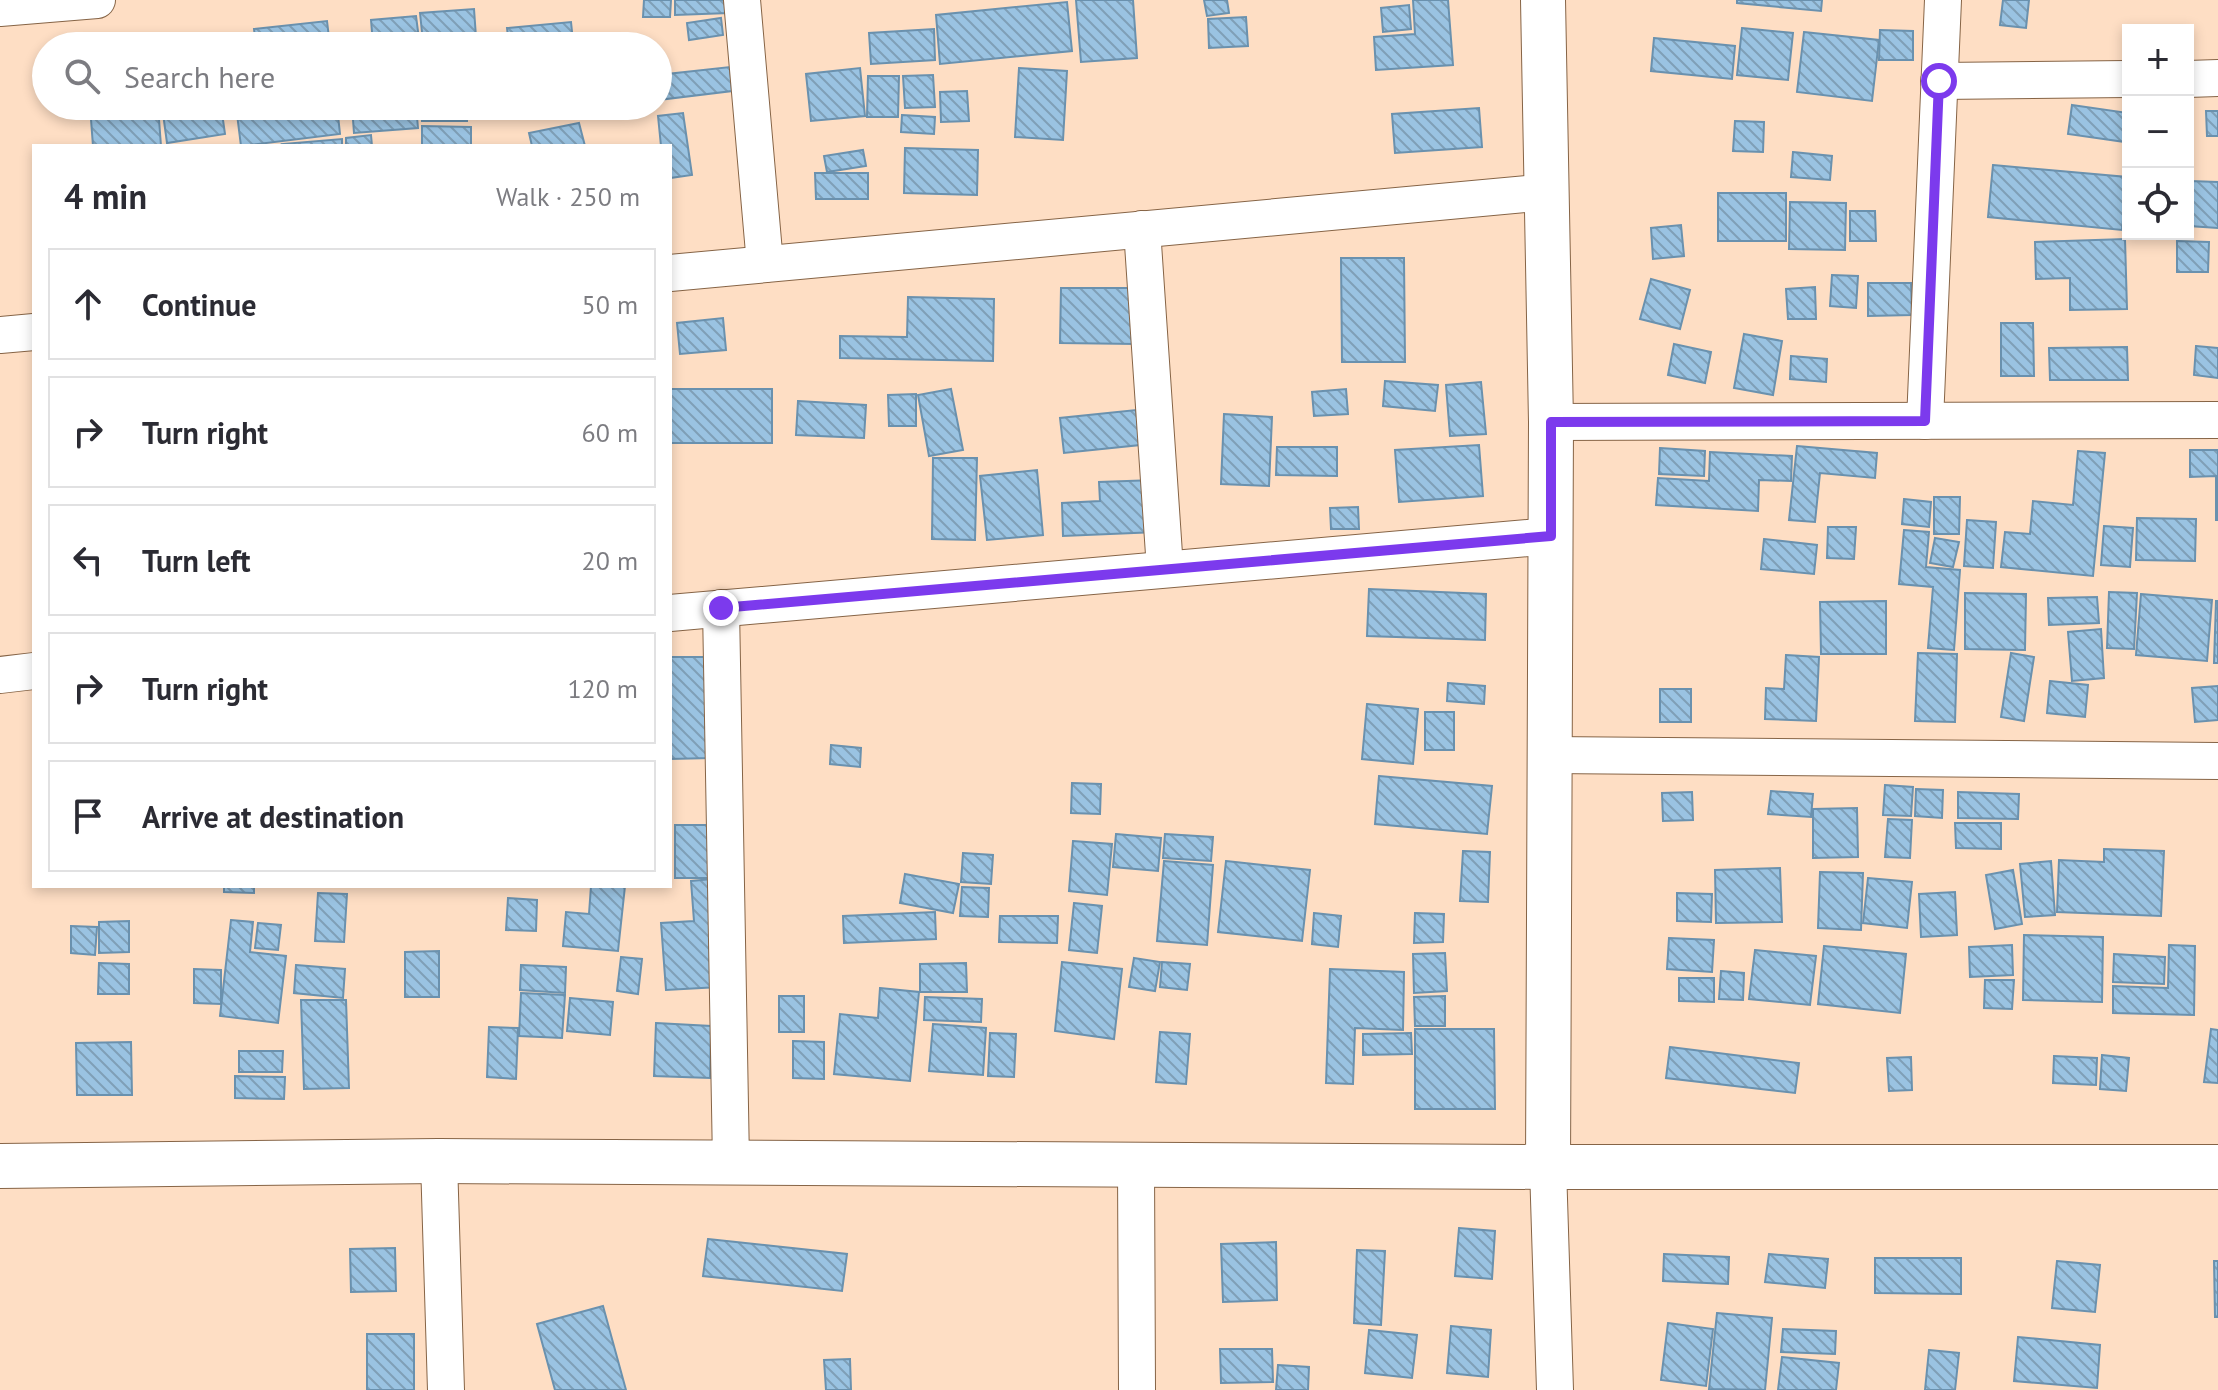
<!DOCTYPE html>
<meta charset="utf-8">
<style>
body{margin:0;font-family:"PT Sans",sans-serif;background:#f2f2f3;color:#2b2b33}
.controls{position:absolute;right:24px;top:24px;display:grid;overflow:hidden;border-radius:0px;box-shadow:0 4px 12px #0003}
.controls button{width:72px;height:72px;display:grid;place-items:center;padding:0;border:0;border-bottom:2px solid #e1e1e2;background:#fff;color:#2b2b33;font:40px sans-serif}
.stop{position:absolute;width:24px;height:24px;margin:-18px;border:6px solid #7c3aed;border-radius:50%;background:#fff}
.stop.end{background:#7c3aed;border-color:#fff;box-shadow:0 2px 8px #0008}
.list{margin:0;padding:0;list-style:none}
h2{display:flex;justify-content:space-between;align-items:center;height:104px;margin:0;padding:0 32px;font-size:34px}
h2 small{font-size:26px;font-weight:400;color:#7c7c81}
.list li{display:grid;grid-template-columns:52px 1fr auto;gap:24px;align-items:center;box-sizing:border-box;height:112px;margin:0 16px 16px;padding:0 16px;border:2px solid #e1e1e2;border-radius:0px}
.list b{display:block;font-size:30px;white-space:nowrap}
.list em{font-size:26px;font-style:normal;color:#7c7c81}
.icon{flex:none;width:44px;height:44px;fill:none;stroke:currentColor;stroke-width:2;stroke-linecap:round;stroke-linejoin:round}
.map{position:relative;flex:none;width:2218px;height:1390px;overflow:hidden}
.search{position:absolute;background:#fff;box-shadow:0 4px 12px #0003;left:32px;top:32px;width:640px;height:88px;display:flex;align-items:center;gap:20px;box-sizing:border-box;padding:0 28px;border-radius:44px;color:#7c7c81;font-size:30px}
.panel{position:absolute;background:#fff;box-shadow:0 4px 12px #0003;left:32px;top:144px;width:640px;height:744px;border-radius:0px}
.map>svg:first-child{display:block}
.building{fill:url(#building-back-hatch);stroke:#6a91ae;stroke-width:2}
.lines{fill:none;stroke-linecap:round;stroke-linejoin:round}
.minor-casing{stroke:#866446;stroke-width:38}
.tertiary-casing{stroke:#866446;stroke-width:46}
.primary-casing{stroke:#866446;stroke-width:46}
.minor{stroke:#fff;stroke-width:36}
.tertiary{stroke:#fff;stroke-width:44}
.primary{stroke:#fff;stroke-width:44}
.route{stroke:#7c3aed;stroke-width:10}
</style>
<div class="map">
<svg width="2218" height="1390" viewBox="0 0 2218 1390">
<defs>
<pattern id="building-back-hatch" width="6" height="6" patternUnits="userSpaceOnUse" patternTransform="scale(2)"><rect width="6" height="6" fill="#9ac3e2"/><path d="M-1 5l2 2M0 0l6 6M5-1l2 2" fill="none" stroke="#7f9fb7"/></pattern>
</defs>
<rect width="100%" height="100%" fill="#fedec4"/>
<!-- building -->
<g class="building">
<polygon points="644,0 671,0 670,17 643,17"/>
<polygon points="675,0 728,0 729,13 675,15"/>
<polygon points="1076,0 1133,0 1137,58 1081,62"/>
<polygon points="1204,0 1227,0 1229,13 1207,16"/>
<polygon points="1413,0 1448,0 1453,65 1376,70 1374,37 1415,34"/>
<polygon points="1737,0 1822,0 1821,11 1737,3"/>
<polygon points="2003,0 2029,0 2026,28 2000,25"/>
<polygon points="1067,2 1072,51 940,64 936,15"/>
<polygon points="1409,5 1411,29 1383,32 1381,8"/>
<polygon points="474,9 476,37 423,42 420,13"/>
<polygon points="416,16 419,39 373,44 371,20"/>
<polygon points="1246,17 1248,46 1209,48 1208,19"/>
<polygon points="721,18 723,35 689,40 687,23"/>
<polygon points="327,21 330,46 256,46 254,29"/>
<polygon points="571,22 573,41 603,39 604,46 509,46 507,28"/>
<polygon points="1742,28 1793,33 1788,80 1737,75"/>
<polygon points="934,29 935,60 871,64 869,33"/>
<polygon points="1880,30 1913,31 1913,60 1879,60"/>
<polygon points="1804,32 1879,40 1872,101 1797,92"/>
<polygon points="1654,38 1735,46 1732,79 1651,71"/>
<polygon points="210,40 211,46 183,46 182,44"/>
<polygon points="730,67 732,91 658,100 658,75"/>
<polygon points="860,68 865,116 811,121 806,74"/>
<polygon points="1019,68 1067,71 1063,140 1015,137"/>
<polygon points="933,75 935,107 905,108 903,76"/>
<polygon points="868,76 899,76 898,117 867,117"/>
<polygon points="967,91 969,121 941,122 940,92"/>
<polygon points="2072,105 2128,113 2125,142 2068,134"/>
<polygon points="90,106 158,106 161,146 93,146"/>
<polygon points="162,106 221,106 225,134 167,143"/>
<polygon points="236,106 337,106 340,134 241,146"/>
<polygon points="352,106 416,106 418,128 354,133"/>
<rect x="422" y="106" width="45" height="15"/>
<polygon points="521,106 579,106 579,112 522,117"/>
<polygon points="1479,108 1482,147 1395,153 1392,114"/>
<polygon points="2206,111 2218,111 2218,136 2207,136"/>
<polygon points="683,113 692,175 670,178 670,146 661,146 658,116"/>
<polygon points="902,115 935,117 934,134 901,132"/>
<polygon points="1735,121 1764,122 1763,152 1733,151"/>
<polygon points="579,123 585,146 532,146 529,133"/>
<polygon points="422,126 471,127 471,146 422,146"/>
<polygon points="371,135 372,146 346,146 346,138"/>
<polygon points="342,139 342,146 283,146 282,144"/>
<polygon points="905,148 978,150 977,195 904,193"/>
<polygon points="863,150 866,166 827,172 824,156"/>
<polygon points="1793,152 1832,156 1830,180 1791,177"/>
<polygon points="1993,165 2127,177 2122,230 1988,217"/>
<polygon points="815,173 868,173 868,199 816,199"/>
<polygon points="2190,181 2218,182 2218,228 2189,226"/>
<rect x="1718" y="193" width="68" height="48"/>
<polygon points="1790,202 1846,203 1845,250 1789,249"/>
<polygon points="1850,211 1875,211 1876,241 1850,241"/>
<polygon points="1681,225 1684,256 1653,259 1651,228"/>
<rect x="2154" y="234" width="29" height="4"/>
<polygon points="2125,239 2127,309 2070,310 2070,278 2036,279 2035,242"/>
<polygon points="2177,241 2209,242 2208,272 2177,272"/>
<polygon points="1341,258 1404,258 1405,362 1342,362"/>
<polygon points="1832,275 1858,276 1856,308 1830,306"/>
<polygon points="1651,279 1690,290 1680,329 1640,319"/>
<polygon points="1868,283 1911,283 1912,315 1868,316"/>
<polygon points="1815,287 1816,319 1788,319 1786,289"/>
<polygon points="1061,288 1137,288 1136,344 1060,343"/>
<polygon points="908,297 994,299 993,361 840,358 840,336 907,337"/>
<polygon points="723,318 726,350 680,354 677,323"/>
<polygon points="2001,323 2033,323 2034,376 2001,376"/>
<polygon points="1744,334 1782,341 1773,395 1734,388"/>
<polygon points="1674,344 1711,352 1705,383 1668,375"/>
<polygon points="2196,346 2218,348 2218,378 2194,375"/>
<polygon points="2127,347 2128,380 2050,380 2049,348"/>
<polygon points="1791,356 1827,359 1826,382 1790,379"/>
<polygon points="1385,381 1438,385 1435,411 1383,406"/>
<polygon points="1481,382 1486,434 1450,436 1446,385"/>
<rect x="670" y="389" width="102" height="54"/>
<polygon points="951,389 963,450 929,456 918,395"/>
<polygon points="1346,389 1348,414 1314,416 1312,392"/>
<polygon points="916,394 916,426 889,426 888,395"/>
<polygon points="798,401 866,405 864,438 796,435"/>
<polygon points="1136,410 1140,445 1064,453 1060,418"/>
<polygon points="1224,414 1272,417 1269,486 1221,484"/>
<polygon points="1479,445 1483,496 1399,502 1395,450"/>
<polygon points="1797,446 1877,453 1875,478 1820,473 1815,522 1789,520"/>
<polygon points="1277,447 1337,447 1337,476 1276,475"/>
<polygon points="1660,448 1705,451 1704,476 1659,474"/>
<polygon points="2190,450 2218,450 2218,520 2216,520 2216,476 2190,477"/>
<polygon points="2078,451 2105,453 2093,576 2001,567 2005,532 2030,534 2033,501 2073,505"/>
<polygon points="1710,452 1792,456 1791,481 1759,480 1758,511 1656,505 1658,478 1709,481"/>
<polygon points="933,458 977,458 975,540 932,539"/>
<polygon points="1037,470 1043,535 987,540 980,476"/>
<polygon points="1155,480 1157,532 1063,536 1062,503 1100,501 1099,482"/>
<polygon points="1934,497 1960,497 1959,534 1934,534"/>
<polygon points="1904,499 1931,502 1929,527 1902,524"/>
<polygon points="1358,507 1359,529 1331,529 1330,508"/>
<polygon points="2137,518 2196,519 2195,561 2136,560"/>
<polygon points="1967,520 1996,522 1993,568 1964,566"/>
<polygon points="2104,526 2133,528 2130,567 2101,565"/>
<polygon points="1828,527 1856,527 1854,559 1827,558"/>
<polygon points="1904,530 1929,532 1926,567 1960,570 1954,650 1928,648 1933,587 1899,584"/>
<polygon points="1935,538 1959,542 1953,567 1930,563"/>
<polygon points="1764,539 1817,545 1814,574 1761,569"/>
<polygon points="1369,589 1486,594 1485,640 1367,636"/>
<polygon points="2109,592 2137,593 2134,649 2107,648"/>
<polygon points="1965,593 2026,594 2025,650 1965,649"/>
<polygon points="2141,594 2212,600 2207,661 2136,655"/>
<polygon points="2097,597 2099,623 2049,625 2048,598"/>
<polygon points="1886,601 1886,654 1821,654 1820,602"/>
<polygon points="2216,601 2218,601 2218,663 2214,663"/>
<polygon points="2101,629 2104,678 2072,681 2068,632"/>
<polygon points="1918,653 1957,654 1955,722 1915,721"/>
<polygon points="2011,653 2034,657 2024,721 2001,717"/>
<polygon points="1786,655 1819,657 1816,721 1765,719 1766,688 1784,689"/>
<polygon points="670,657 709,657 711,758 670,759"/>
<polygon points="2050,681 2088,685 2085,717 2047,713"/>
<polygon points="1448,683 1485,686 1484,704 1447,701"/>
<polygon points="2218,686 2218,720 2195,722 2192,688"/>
<rect x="1660" y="689" width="31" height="33"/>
<polygon points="1367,704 1418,709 1413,764 1362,759"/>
<rect x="1425" y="712" width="29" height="38"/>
<polygon points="831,745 861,748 860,767 830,764"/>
<polygon points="1379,776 1492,786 1487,834 1375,824"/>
<polygon points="1072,783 1101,784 1100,814 1071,813"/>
<polygon points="1885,785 1913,787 1911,816 1883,815"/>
<polygon points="1916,789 1943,790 1942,818 1915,816"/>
<polygon points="1771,791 1813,794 1811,817 1768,814"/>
<polygon points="1692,792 1693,820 1663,821 1662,793"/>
<polygon points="1958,792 2019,794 2018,819 1958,818"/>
<polygon points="1857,808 1858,857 1813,858 1813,809"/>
<polygon points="1888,819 1912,820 1910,858 1885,857"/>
<polygon points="1955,823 2001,823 2001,849 1956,848"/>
<polygon points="675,825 712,825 713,878 675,878"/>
<polygon points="1116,834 1161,838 1158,871 1113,867"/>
<polygon points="1165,834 1213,837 1211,861 1163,858"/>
<polygon points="1073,841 1112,844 1107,895 1069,891"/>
<polygon points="2104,849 2164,851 2161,916 2057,912 2059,860 2104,862"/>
<polygon points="1463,851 1490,852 1488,902 1460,901"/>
<polygon points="963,853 993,855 991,884 961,882"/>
<polygon points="1164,861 1213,865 1207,945 1157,941"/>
<polygon points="1226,861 1310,870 1302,941 1218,932"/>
<polygon points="2051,861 2055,915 2025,917 2020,864"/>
<polygon points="1780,868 1782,922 1716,923 1715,870"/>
<polygon points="2013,870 2022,924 1995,929 1986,875"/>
<polygon points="1820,872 1863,873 1861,930 1818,928"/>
<polygon points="905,874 959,884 953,913 900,903"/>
<polygon points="1868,878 1912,882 1907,928 1863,923"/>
<polygon points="712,879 719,987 666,990 661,923 694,921 691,881"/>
<polygon points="224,886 254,886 254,893 224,892"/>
<polygon points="591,886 625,886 618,951 563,946 566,912 589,914"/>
<polygon points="962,887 989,888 988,917 960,916"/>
<polygon points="1955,892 1957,935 1921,937 1919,894"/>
<polygon points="318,893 347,894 344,942 315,941"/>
<polygon points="1677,893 1712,894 1711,922 1677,921"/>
<polygon points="508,898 537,900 536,931 506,930"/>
<polygon points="1074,903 1102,906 1097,953 1069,950"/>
<polygon points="935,912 936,939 844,943 843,916"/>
<polygon points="1314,913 1341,916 1338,947 1312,944"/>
<polygon points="1415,913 1444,914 1443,942 1414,943"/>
<polygon points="1000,916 1058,916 1057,943 999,942"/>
<polygon points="231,920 253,922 250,952 286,956 278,1023 220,1016"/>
<polygon points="129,921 129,952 99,953 99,922"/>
<polygon points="258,923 281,925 278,950 255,948"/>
<polygon points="71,926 97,927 95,955 71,953"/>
<polygon points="2024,935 2103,937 2102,1002 2023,1000"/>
<polygon points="1669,938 1714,940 1712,972 1667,969"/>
<polygon points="2012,945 2013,975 1970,977 1969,947"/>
<polygon points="2169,945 2195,946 2194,1015 2113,1013 2113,986 2168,988"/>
<polygon points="1824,946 1906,954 1900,1013 1818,1004"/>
<polygon points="1755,950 1816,956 1810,1005 1749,999"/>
<polygon points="439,951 439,997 405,997 405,952"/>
<polygon points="1445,953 1447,991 1414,993 1413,954"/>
<polygon points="2114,954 2165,957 2164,984 2113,982"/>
<polygon points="621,957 642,959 638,994 617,991"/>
<polygon points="1134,958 1160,962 1155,991 1129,987"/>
<polygon points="1062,962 1122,969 1114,1039 1055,1031"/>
<polygon points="1162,962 1190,964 1187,990 1160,987"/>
<polygon points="99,963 129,964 129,994 98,994"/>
<polygon points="966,963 967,992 920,992 920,964"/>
<polygon points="296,965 345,969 343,998 294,993"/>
<polygon points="521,965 566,967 565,993 520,990"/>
<polygon points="194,969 221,970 221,1004 194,1003"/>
<polygon points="1330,969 1404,972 1403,1030 1355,1028 1353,1084 1326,1083"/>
<polygon points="1721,971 1744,973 1743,1000 1719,999"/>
<polygon points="1679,978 1714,978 1714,1002 1679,1001"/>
<polygon points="1985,980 2014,980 2012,1009 1984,1008"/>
<polygon points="880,988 919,992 910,1081 834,1074 840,1014 878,1018"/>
<polygon points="521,993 565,995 562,1038 519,1036"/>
<rect x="779" y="996" width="25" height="36"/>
<polygon points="1445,996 1445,1026 1415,1026 1414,997"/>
<polygon points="925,997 982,999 981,1022 924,1020"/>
<polygon points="570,998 613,1002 610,1035 567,1031"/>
<polygon points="301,1000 346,1000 349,1088 304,1089"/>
<polygon points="656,1023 711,1026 710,1078 654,1076"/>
<polygon points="933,1024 986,1028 983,1075 929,1071"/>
<polygon points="489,1027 518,1028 516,1079 487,1077"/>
<polygon points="1415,1029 1494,1029 1495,1109 1415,1109"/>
<polygon points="2211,1029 2218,1030 2218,1083 2204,1082"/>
<polygon points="1160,1032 1190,1034 1186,1084 1156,1082"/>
<polygon points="990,1033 1016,1034 1014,1077 988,1076"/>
<polygon points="1411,1033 1412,1054 1363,1055 1363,1034"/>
<polygon points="793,1041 824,1042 824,1079 793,1078"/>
<polygon points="131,1042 132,1095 77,1095 76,1043"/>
<polygon points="1670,1047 1799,1063 1795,1093 1666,1078"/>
<polygon points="239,1051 283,1051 282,1072 239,1072"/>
<polygon points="2102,1055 2129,1058 2126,1091 2100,1089"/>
<polygon points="2054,1056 2097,1058 2096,1085 2053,1083"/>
<polygon points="1911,1057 1912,1090 1889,1091 1887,1058"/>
<polygon points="235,1076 285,1077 284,1099 235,1098"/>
<polygon points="1459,1228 1495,1231 1492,1279 1455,1276"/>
<polygon points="708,1239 847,1254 842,1291 703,1276"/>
<polygon points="1276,1242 1277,1300 1223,1302 1221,1244"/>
<polygon points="395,1248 396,1291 351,1292 350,1249"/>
<polygon points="1357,1250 1385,1251 1381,1325 1354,1323"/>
<polygon points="1664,1254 1729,1257 1728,1284 1663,1281"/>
<polygon points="1769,1254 1828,1259 1825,1288 1765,1282"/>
<polygon points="1875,1258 1961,1258 1961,1294 1875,1293"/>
<polygon points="2057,1261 2100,1265 2095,1312 2052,1308"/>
<polygon points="2214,1261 2218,1261 2218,1317 2215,1317"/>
<polygon points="603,1306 626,1390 555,1390 537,1324"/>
<polygon points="1717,1313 1772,1318 1765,1390 1709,1389"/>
<polygon points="1668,1323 1713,1329 1706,1386 1661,1380"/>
<polygon points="1451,1326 1491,1330 1488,1377 1447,1373"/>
<polygon points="1783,1329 1836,1331 1835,1354 1781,1352"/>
<polygon points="1369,1330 1417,1335 1412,1378 1365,1373"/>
<rect x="367" y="1334" width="47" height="56"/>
<polygon points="2018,1337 2100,1345 2097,1388 2014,1381"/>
<polygon points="1220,1349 1272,1349 1273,1382 1221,1383"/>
<polygon points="1929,1350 1959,1353 1955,1390 1925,1390"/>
<polygon points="1782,1357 1839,1363 1836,1390 1778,1390"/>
<polygon points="850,1359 851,1390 826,1390 824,1360"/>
<polygon points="1278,1365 1309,1367 1308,1390 1276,1390"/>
</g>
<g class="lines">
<defs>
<g id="minor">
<polyline points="742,0 765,264"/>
<polyline points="0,8 97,0"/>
<polyline points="2188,79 2218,78"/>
<polyline points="1939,81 2128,79"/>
<polyline points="1142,229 1165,569"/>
<polyline points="670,273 1548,192"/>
<polyline points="0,335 34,332"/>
<polyline points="1925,421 1943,0"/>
<polyline points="1551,422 2218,420"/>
<polyline points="721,608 731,1162"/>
<polyline points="670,613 1551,536"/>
<polyline points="0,675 34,671"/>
<polyline points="1550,755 2218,761"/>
<polyline points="439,1161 446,1390"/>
<polyline points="1136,1165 1137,1390"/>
<polyline points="1548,1167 1555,1390"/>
</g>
<polyline id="tertiary" points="1543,0 1551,422 1548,1167"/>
<polyline id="primary" points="0,1166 439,1161 1548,1167 2218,1167"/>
</defs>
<!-- minor casing -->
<use href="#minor" class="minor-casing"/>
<!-- tertiary casing -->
<use href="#tertiary" class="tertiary-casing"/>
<!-- primary casing -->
<use href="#primary" class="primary-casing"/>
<!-- minor -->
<use href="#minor" class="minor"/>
<!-- tertiary -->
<use href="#tertiary" class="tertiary"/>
<!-- primary -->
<use href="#primary" class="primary"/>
</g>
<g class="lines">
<!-- route -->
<polyline class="route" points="721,608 1551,536 1551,422 1925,421 1939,81"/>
</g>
</svg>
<div class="controls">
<button>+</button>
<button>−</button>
<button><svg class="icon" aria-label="locate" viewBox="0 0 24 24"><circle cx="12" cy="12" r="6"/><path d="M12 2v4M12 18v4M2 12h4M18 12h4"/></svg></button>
</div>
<div class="stop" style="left:1939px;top:81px"></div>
<div class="stop end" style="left:721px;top:608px"></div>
<div class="search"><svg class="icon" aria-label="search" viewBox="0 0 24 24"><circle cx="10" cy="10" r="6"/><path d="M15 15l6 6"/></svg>Search here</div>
<section class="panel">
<h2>4 min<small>Walk · 250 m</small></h2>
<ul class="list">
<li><svg class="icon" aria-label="ahead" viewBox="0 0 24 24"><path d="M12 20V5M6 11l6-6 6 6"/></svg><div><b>Continue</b></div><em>50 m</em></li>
<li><svg class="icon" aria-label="right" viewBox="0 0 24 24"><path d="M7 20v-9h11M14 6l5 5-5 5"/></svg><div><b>Turn right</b></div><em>60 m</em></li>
<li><svg class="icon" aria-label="left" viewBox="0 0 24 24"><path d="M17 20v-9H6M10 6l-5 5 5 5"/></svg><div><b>Turn left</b></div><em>20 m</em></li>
<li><svg class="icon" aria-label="right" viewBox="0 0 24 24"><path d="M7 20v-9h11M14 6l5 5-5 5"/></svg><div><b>Turn right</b></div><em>120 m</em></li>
<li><svg class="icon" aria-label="arrive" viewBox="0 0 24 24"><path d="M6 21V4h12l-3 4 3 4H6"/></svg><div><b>Arrive at destination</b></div></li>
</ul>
</section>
</div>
